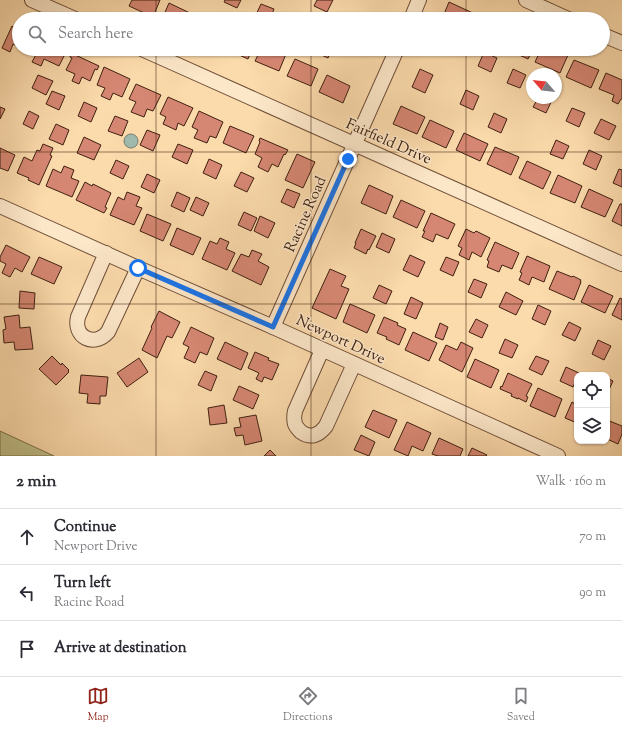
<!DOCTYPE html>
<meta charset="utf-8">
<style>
body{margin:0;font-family:"Sorts Mill Goudy",serif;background:#f2f2f3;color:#2b2b33}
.controls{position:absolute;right:12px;bottom:12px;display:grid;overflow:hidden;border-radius:8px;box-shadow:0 1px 3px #0004}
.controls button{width:36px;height:36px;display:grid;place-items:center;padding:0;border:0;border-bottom:1px solid #e1e1e2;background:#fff;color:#2b2b33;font:20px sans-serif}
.compass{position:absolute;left:526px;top:68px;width:36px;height:36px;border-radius:50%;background:#fff;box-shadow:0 1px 3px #0004;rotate:298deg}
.stop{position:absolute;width:12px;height:12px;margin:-9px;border:3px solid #1a73e8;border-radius:50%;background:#fff}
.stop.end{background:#1a73e8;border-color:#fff;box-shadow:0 1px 4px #0008}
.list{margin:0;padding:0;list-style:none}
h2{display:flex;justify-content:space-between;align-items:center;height:52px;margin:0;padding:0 16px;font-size:17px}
h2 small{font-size:13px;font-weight:400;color:#7c7c81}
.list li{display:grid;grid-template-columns:26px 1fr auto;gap:12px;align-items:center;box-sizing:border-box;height:56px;padding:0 16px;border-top:1px solid #e1e1e2}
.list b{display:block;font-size:15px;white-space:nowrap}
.list p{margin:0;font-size:13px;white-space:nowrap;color:#7c7c81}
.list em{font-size:13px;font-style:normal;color:#7c7c81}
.icon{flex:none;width:22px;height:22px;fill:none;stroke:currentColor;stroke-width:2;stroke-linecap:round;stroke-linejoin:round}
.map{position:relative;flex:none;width:622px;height:456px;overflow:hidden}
.search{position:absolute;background:#fff;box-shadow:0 1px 3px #0004;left:12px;right:12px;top:12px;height:44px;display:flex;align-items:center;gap:10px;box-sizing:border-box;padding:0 14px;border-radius:22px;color:#7c7c81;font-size:15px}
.sheet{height:220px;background:#fff}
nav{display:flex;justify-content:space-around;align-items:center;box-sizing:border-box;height:56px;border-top:1px solid #e1e1e2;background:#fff;font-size:11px;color:#7c7c81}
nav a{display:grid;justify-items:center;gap:2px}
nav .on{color:#8f2418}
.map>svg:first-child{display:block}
.green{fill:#bfbf89;stroke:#7f704c}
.water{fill:#9fbaad;stroke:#797c6e}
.building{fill:#d68773;stroke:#3f2010}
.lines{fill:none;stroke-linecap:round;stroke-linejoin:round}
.minor-casing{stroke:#6e4e37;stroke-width:16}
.minor{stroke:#fce7c9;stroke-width:14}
.route{stroke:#1a73e8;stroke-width:5}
.grid{fill:none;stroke:#3f2010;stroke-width:1;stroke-opacity:0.55}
.labels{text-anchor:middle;stroke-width:3;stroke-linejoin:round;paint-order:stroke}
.street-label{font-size:15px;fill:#3f2010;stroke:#fce7c9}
</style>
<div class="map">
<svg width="622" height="456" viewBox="0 0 622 456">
<rect width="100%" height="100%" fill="#fbdaac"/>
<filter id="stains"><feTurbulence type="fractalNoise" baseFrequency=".005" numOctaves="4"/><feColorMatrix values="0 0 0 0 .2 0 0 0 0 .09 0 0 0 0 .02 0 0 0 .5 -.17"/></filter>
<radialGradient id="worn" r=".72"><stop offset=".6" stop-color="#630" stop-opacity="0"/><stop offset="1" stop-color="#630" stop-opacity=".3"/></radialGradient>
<!-- green -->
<polygon class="green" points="0,431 54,456 0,456"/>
<!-- water -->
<circle class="water" cx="131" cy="141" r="7"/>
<!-- building -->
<g class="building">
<polygon points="132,0 160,0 153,17 129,6"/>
<polygon points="225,0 241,0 237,8 224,2"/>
<polygon points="317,0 333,0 327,12 314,6"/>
<polygon points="449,2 475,14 473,19 442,19"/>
<polygon points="169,3 192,14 190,19 162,19"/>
<polygon points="261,4 274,9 270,19 259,19 255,17"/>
<polygon points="12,26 19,30 19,47 13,44 10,52 2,48"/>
<polygon points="39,49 66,49 67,50 59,66 44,59 41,66 32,62"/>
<polygon points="226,49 252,49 248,59"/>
<polygon points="261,49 274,49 286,54 279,71 255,61"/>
<polygon points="317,49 332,49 328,58 315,52"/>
<polygon points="506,49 533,49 528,59"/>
<polygon points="541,49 552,49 554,50 555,49 568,55 560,73 535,62"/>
<polygon points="484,52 497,58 491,72 478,66"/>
<polygon points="71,53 99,66 97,70 95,69 90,81 82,77 79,84 72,81 75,74 66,70 72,58 70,57"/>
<polygon points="295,59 318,69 311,86 287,76"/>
<polygon points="574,60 599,70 591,88 566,77"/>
<polygon points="104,67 130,79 122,97 113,93 110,100 101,96 105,88 97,85"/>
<polygon points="420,69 433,75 425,93 412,87"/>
<polygon points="513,69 526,75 520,88 507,83"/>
<polygon points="606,73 622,80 622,99 621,99 618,104 612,101 614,95 599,89"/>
<polygon points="38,75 53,81 46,95 32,88"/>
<polygon points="327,75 350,86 343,103 319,92"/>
<polygon points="136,84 161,95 153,111 147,109 144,117 131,112 136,102 129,99"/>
<polygon points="466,90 479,96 473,110 460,104"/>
<polygon points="52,91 65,96 59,110 46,104"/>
<polygon points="168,97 193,108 184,126 178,123 176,130 163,124 166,117 160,114"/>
<polygon points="538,98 549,98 552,100 546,113 533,107"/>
<polygon points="84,102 97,108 91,122 78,116"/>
<polygon points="401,106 425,117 417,134 393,124"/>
<polygon points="0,107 5,109 0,119"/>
<polygon points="572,108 585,113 579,127 566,121"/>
<polygon points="29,111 39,116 33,129 23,124"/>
<polygon points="199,111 223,122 216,138 210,136 207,143 194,138 198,130 192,127"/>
<polygon points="494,113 507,119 501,133 488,127"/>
<polygon points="115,116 128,121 122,136 108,131"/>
<polygon points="601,119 616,126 609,140 594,133"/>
<polygon points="430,120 454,131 446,148 422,137"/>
<polygon points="56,124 69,130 63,145 49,139"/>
<polygon points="230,126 254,136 246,153 223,143"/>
<polygon points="147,130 160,135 153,151 140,145"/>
<polygon points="464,133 488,144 480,161 456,150"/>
<polygon points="84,137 101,145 94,160 77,153"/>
<polygon points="260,138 288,150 285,155 284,154 278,167 272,164 268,172 258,167 262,158 255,154 260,142 259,141"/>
<polygon points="556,140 569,146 563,159 550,154"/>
<polygon points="43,144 53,148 50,155 52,156 39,185 28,180 29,178 17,173 24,157 32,161 37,150 40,151"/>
<polygon points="178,144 193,150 187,164 172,157"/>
<polygon points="495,147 519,157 511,175 487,164"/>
<polygon points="0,148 15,155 8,171 0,168"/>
<polygon points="589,150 602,156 596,170 583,164"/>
<polygon points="297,154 315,162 303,188 285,180"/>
<polygon points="209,159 222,165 216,179 203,173"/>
<polygon points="116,160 129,166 123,179 110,173"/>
<polygon points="527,161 551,172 543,189 519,178"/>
<polygon points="64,166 74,170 71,178 79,181 72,197 46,186 53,169 61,173"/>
<polygon points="619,169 622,170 622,187 613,183"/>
<polygon points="241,172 254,178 247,192 234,186"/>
<polygon points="147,174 160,180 154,193 141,187"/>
<polygon points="558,175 582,186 575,203 550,193"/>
<polygon points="85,182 92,186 93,184 111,193 105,207 107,208 104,213 76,200"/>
<polygon points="369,185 393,196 386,214 361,203"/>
<polygon points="287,189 300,194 294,208 281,202"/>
<polygon points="589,189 613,200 605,217 581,207"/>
<polygon points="127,192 140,197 136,206 142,208 134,225 110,215 118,197 124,200"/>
<polygon points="177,192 190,198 184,212 171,206"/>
<polygon points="196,197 209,203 203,216 190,210"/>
<polygon points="401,200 425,211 417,228 393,217"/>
<polygon points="620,204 622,204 622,226 612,221"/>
<polygon points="244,212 257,218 251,231 238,225"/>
<polygon points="431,213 455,224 448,239 436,234 433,242 422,237 425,231 423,231"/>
<polygon points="147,214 171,224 163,241 140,231"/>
<polygon points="260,216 275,223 268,238 254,231"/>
<polygon points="177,228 201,238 193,255 170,245"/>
<polygon points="361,229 376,236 369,250 368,249 366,254 354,248 356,243 355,243"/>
<polygon points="466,229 474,233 476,231 490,238 481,257 472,252 469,260 459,255 462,248 458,246"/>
<polygon points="382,233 395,239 389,253 376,247"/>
<polygon points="220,238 229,242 226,249 235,253 227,270 202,259 210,241 217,244"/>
<polygon points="495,242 519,253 512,269 502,265 499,272 487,267 489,261 487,260"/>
<polygon points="6,245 30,257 22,272 15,268 10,277 2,273 6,264 0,261 0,257"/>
<polygon points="252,250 262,254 258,261 269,267 261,285 232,271 241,254 249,257"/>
<polygon points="410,255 425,262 418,277 403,270"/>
<polygon points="527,256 550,266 544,282 532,277 529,285 519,280 522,273 520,272"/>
<polygon points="39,257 62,267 54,284 31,274"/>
<polygon points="446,257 459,262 453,276 440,270"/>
<polygon points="330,269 346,276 341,286 349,289 336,319 312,308"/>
<polygon points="557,271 572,277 573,276 581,280 580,282 581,282 574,300 549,289"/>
<polygon points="474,279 487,284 481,298 468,292"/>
<polygon points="379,285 392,291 386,304 373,298"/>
<polygon points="589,285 613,296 605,313 581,302"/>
<polygon points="20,291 35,293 34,309 19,308"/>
<polygon points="506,292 523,301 516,315 499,307"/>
<polygon points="411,297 423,303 416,319 404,314"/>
<polygon points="620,298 622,299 622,320 612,315"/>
<polygon points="350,304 375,315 367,333 343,322"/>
<polygon points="538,305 551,311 545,325 532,319"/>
<polygon points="159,311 180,322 172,338 167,336 157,358 142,350 152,328 151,327"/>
<polygon points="19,315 20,328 30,327 33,349 15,350 14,342 4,343 3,330 6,329 4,317"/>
<polygon points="384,317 398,323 397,325 406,329 399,345 386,339 387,337 377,333"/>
<polygon points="476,319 488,325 482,338 469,332"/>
<polygon points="569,322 581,328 575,341 562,335"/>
<polygon points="440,323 448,327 443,340 435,337"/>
<polygon points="191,327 214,338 207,355 200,352 195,363 184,358 189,347 183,344"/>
<polygon points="413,332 437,343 429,361 405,350"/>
<polygon points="505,339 518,345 512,358 499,353"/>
<polygon points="598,340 611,346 604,360 592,354"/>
<polygon points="225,342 248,353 241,370 217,359"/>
<polygon points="461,342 473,348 462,372 439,360 446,345 457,350"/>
<polygon points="255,352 269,358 268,360 279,364 272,380 264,377 262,382 256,379 259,373 248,368"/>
<polygon points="52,356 61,365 62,363 69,370 68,371 69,372 56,385 39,369"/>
<polygon points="536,356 549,361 542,375 529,369"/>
<polygon points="139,358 148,372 127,387 117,373"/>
<polygon points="475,359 499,370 491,388 467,377"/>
<polygon points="566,367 579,373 578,375 577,375 577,378 573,387 560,381"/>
<polygon points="205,371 217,376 211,391 198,385"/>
<polygon points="508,373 532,384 526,396 528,397 526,402 518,398 518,399 511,396 512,394 500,389 501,386 502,387"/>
<polygon points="81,375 108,377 106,396 100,396 100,404 87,403 88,394 79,393"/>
<polygon points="607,378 613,381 607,394"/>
<polygon points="239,386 259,395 253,409 233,400"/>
<polygon points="538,388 562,399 555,417 530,406"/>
<polygon points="572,402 577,405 577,423 565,418"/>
<polygon points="224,405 227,423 210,425 208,408"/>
<polygon points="373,410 397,420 389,438 365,427"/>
<polygon points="256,415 262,441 245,445 243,435 236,436 234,428 241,427 239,418"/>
<polygon points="607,420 622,426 622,434 618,444 607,439 608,437 607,436"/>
<polygon points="407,422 431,433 423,451 412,446 408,456 394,450"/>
<polygon points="361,435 375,442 369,456 354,450"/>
<polygon points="439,438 463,449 460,456 438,456 432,454"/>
<polygon points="472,448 487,455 486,456 468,456"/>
<polygon points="270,450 276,456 264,456"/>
</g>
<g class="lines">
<defs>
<g id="minor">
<polyline points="32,0 75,19"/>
<polyline points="526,0 568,19"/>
<polyline points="411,19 419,0"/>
<polyline points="603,35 622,43"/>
<polyline points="142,49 622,264"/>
<polyline points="0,206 138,268 273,327 558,456"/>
<path d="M106 253 78 317C73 337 94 348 108 332L138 268"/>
<polyline points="273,327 397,49"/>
<path d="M322 350 295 411C294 415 294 420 295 424 296 427 299 430 301 432 311 439 319 435 326 426L354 364"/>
</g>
</defs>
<!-- minor casing -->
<use href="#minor" class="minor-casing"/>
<!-- minor -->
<use href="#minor" class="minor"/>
</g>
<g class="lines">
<!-- route -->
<polyline class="route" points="138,268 273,327 348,159"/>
</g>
<!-- grid -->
<path class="grid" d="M156 0V19M311 0V19M466 0V19M156 49V456M311 49V456M466 49V456M0 152H622M0 304H622"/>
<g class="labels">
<!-- street labels -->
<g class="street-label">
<text transform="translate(389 141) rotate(24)" y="5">Fairfield Drive</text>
<text transform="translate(305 214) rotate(-66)" y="5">Racine Road</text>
<text transform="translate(341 339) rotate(25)" y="5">Newport Drive</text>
</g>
</g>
<rect width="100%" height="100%" filter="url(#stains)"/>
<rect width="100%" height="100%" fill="url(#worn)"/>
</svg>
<div class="controls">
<button><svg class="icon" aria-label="locate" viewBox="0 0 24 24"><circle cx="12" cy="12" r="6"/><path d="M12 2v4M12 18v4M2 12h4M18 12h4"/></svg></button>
<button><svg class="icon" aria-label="layers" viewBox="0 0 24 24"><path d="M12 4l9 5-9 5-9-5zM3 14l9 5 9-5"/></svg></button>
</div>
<svg class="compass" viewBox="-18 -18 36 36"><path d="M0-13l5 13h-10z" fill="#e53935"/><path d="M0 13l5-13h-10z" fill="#7c7c81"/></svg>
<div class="stop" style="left:138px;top:268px"></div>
<div class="stop end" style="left:348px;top:159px"></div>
<div class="search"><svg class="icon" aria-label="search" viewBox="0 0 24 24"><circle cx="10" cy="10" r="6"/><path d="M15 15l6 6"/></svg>Search here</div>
</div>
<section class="sheet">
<h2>2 min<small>Walk · 160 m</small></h2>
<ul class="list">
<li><svg class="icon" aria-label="ahead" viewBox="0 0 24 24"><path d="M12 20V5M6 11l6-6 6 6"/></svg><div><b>Continue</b><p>Newport Drive</p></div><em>70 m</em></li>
<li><svg class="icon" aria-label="left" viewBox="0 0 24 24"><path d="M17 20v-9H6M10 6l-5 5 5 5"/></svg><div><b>Turn left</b><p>Racine Road</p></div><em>90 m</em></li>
<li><svg class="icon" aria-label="arrive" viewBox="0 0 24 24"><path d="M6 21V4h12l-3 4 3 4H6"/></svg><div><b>Arrive at destination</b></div></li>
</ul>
</section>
<nav>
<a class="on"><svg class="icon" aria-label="map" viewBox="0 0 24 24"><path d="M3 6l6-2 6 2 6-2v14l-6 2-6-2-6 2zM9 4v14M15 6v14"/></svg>Map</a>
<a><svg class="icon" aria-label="directions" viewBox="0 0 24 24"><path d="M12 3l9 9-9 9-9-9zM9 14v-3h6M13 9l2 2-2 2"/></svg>Directions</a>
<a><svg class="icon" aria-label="saved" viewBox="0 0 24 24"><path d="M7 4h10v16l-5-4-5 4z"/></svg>Saved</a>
</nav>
